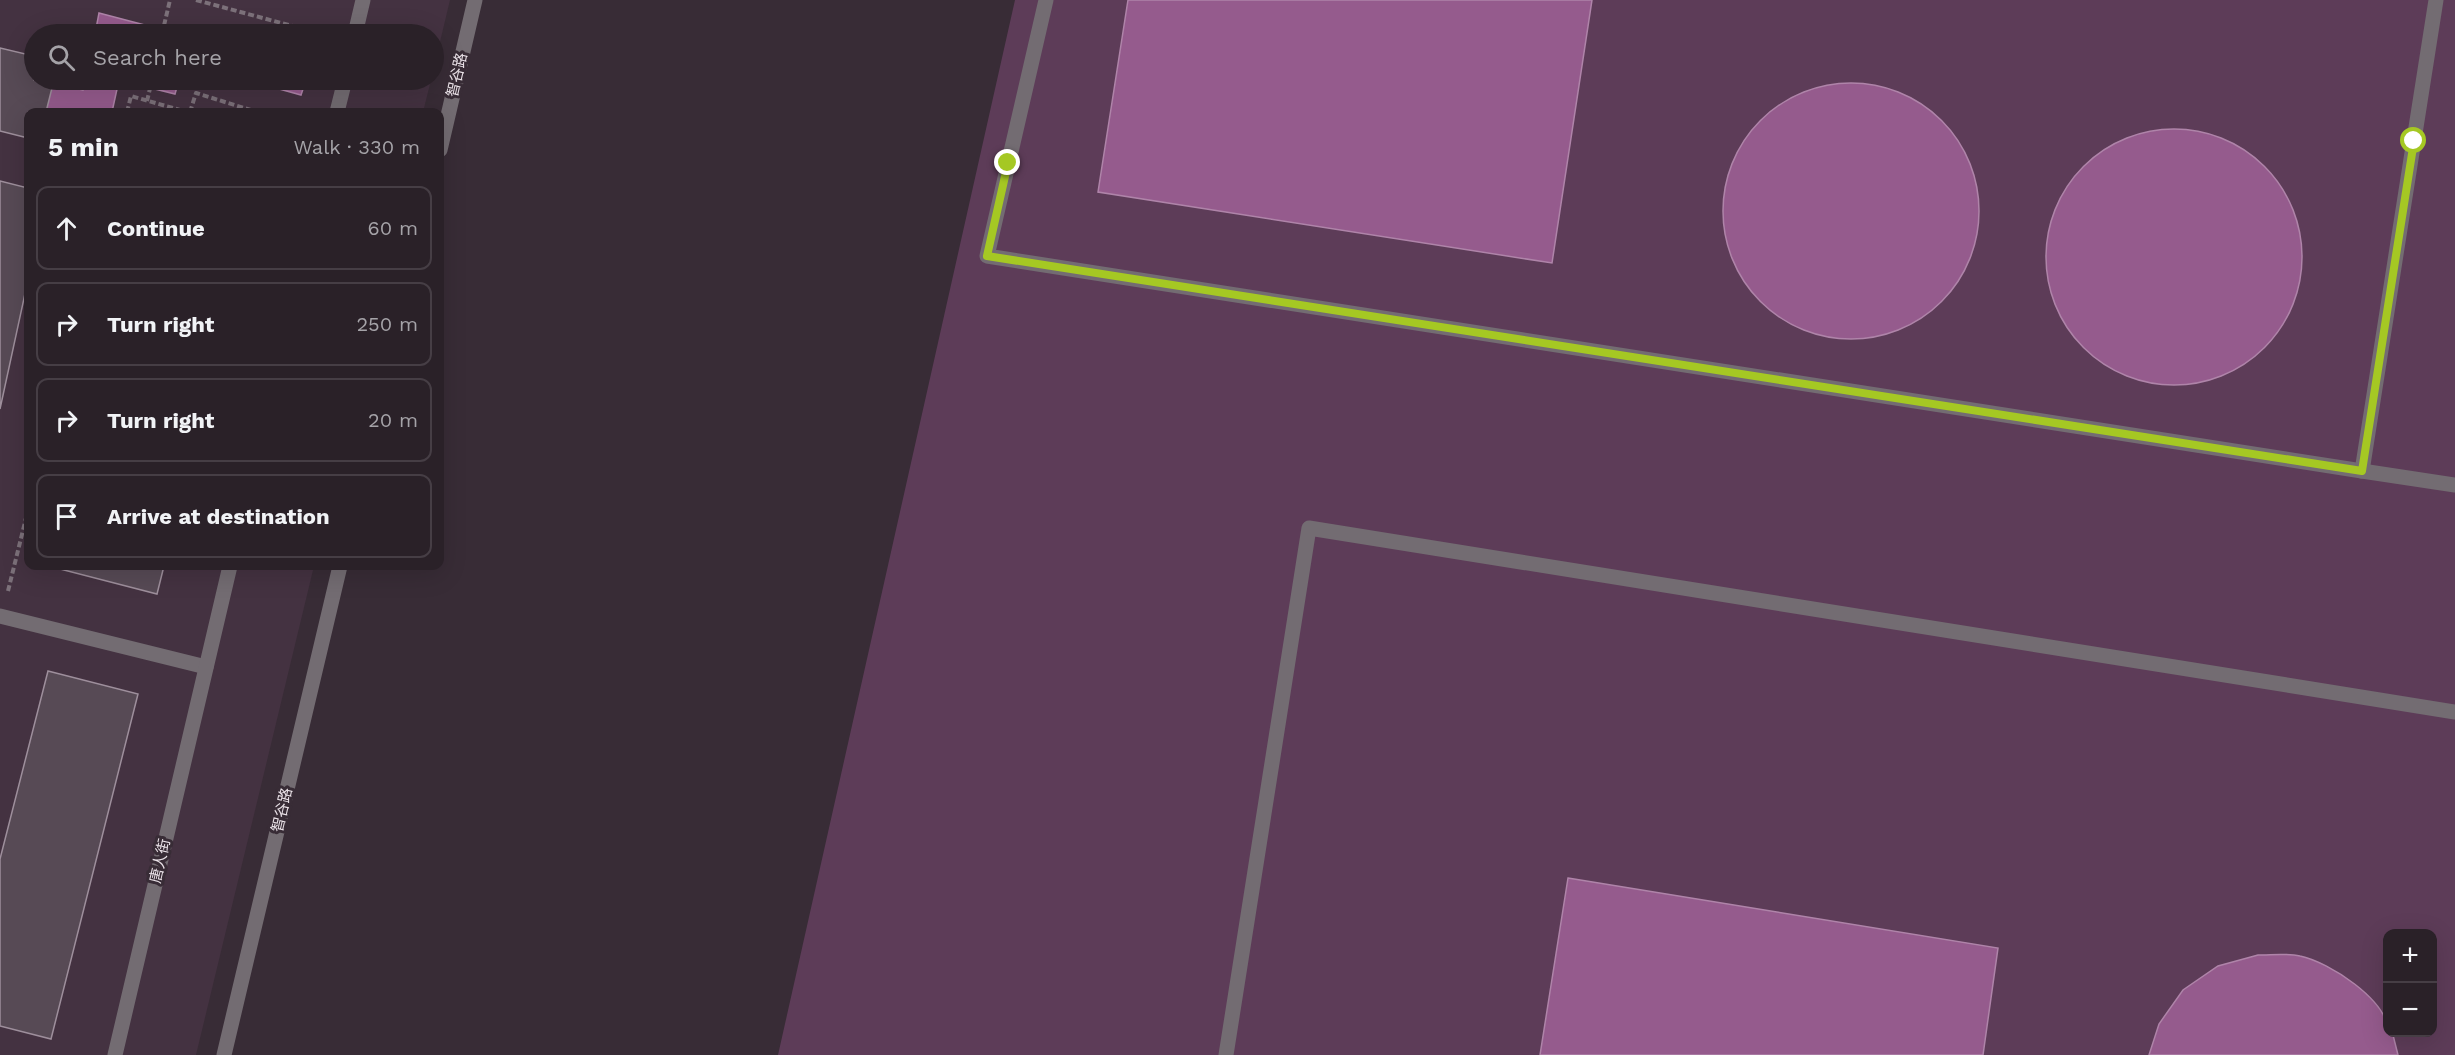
<!DOCTYPE html>
<meta charset="utf-8">
<style>
body{margin:0;font-family:"Work Sans","Noto Sans SC",sans-serif;background:#362e34;color:#f1f3f6}
.controls{position:absolute;right:18px;bottom:18px;display:grid;overflow:hidden;border-radius:12px;box-shadow:0 6px 24px #0002}
.controls button{width:54px;height:54px;display:grid;place-items:center;padding:0;border:0;border-bottom:2px solid #463e45;background:#2a2128;color:#f1f3f6;font:30px sans-serif}
.stop{position:absolute;width:18px;height:18px;margin:-14px;border:4px solid #a5c823;border-radius:50%;background:#fff}
.stop.end{background:#a5c823;border-color:#fff;box-shadow:0 2px 6px #0008}
.list{margin:0;padding:0;list-style:none}
h2{display:flex;justify-content:space-between;align-items:center;height:78px;margin:0;padding:0 24px;font-size:26px}
h2 small{font-size:20px;font-weight:400;color:#a5a3a8}
.list li{display:grid;grid-template-columns:39px 1fr auto;gap:18px;align-items:center;box-sizing:border-box;height:84px;margin:0 12px 12px;padding:0 12px;border:2px solid #463e45;border-radius:12px}
.list b{display:block;font-size:22px;white-space:nowrap}
.list em{font-size:20px;font-style:normal;color:#a5a3a8}
.icon{flex:none;width:33px;height:33px;fill:none;stroke:currentColor;stroke-width:2;stroke-linecap:round;stroke-linejoin:round}
.map{position:relative;flex:none;width:2455px;height:1055px;overflow:hidden}
.search{position:absolute;background:#2a2128;box-shadow:0 6px 24px #0002;left:24px;top:24px;width:420px;height:66px;display:flex;align-items:center;gap:15px;box-sizing:border-box;padding:0 21px;border-radius:33px;color:#a5a3a8;font-size:22px}
.panel{position:absolute;background:#2a2128;box-shadow:0 6px 24px #0002;left:24px;top:108px;width:420px;height:462px;border-radius:12px}
.map>svg:first-child{display:block}
.built{fill:#443241}
.green{fill:#5d3c58;fill-rule:evenodd}
.water{fill:#955b8d;stroke:#af84a9;stroke-width:1.5}
.building{fill:#574a55;stroke:#9e8f9c;stroke-width:1.5}
.lines{fill:none;stroke-linecap:round;stroke-linejoin:round}
.path{stroke:#7c717a;stroke-width:4;stroke-dasharray:6 3;stroke-linecap:butt}
.minor{stroke:#736c72;stroke-width:15}
.route{stroke:#a5c823;stroke-width:8}
.labels{text-anchor:middle;stroke-width:6;stroke-linejoin:round;paint-order:stroke}
.street-label{font-size:15px;fill:#ebe3e9;stroke:#382c36}
</style>
<div class="map">
<svg width="2455" height="1055" viewBox="0 0 2455 1055">
<rect width="100%" height="100%" fill="#382c36"/>
<!-- built -->
<polygon class="built" points="0,0 450,0 434,67 434,34 34,34 34,80 431,80 423,112 28,112 28,566 314,566 196,1055 0,1055"/>
<!-- green -->
<path class="green" d="M1015 0H2455V1055H778ZM2388 934H2432V1032H2388Z"/>
<!-- water -->
<g class="water">
<polygon points="1128,0 1592,0 1552,263 1098,192"/>
<polygon points="99,13 179,34 95,34"/>
<polygon points="0,66 34,76 34,80 45,80 83,90 86,80 179,80 175,94 119,80 112,112 28,112 28,137 0,129"/>
<polygon points="247,80 306,80 301,95"/>
<circle cx="1851" cy="211" r="128"/>
<circle cx="2174" cy="257" r="128"/>
<polygon points="1568,878 1998,948 1983,1055 1540,1055"/>
<path d="M2258 955C2272 955 2287 953 2300 956 2329 962 2388 1000 2388 1032L2392 1033 2393 1035 2398 1055H2149L2159 1024 2183 990 2218 966Z"/>
</g>
<!-- building -->
<g class="building">
<polygon points="0,48 34,56 34,80 54,80 46,112 28,112 28,138 0,131"/>
<polygon points="0,181 28,188 28,280 0,409"/>
<polygon points="61,566 164,566 157,594 60,569"/>
<polygon points="48,671 138,694 51,1039 0,1026 0,859"/>
</g>
<g class="lines">
<!-- path -->
<g class="path">
<polyline points="196,0 322,34"/>
<polyline points="162,34 170,0"/>
<polyline points="147,101 152,80"/>
<polyline points="127,112 131,96 187,112"/>
<polyline points="190,112 196,93 257,112"/>
<polyline points="8,591 28,510"/>
</g>
<!-- minor -->
<g class="minor">
<polyline points="1046,0 987,256 2362,471"/>
<polyline points="2436,0 2362,471 2455,485"/>
<polyline points="355,34 363,0"/>
<polyline points="337,112 345,80"/>
<polyline points="440,150 475,0"/>
<polyline points="0,616 206,667"/>
<polyline points="115,1055 230,566"/>
<polyline points="224,1055 340,566"/>
<polyline points="1226,1055 1309,528 2455,712"/>
</g>
</g>
<g class="lines">
<!-- route -->
<polyline class="route" points="1008,163 987,256 2362,471 2414,141"/>
</g>
<g class="labels">
<!-- street labels -->
<g class="street-label">
<text transform="translate(457 75) rotate(-77)" y="5">智谷路</text>
<text transform="translate(282 810) rotate(-77)" y="5">智谷路</text>
<text transform="translate(160 861) rotate(-77)" y="5">唐人街</text>
</g>
</g>
</svg>
<div class="controls">
<button>+</button>
<button>−</button>
</div>
<div class="stop" style="left:2414px;top:141px"></div>
<div class="stop end" style="left:1008px;top:163px"></div>
<div class="search"><svg class="icon" aria-label="search" viewBox="0 0 24 24"><circle cx="10" cy="10" r="6"/><path d="M15 15l6 6"/></svg>Search here</div>
<section class="panel">
<h2>5 min<small>Walk · 330 m</small></h2>
<ul class="list">
<li><svg class="icon" aria-label="ahead" viewBox="0 0 24 24"><path d="M12 20V5M6 11l6-6 6 6"/></svg><div><b>Continue</b></div><em>60 m</em></li>
<li><svg class="icon" aria-label="right" viewBox="0 0 24 24"><path d="M7 20v-9h11M14 6l5 5-5 5"/></svg><div><b>Turn right</b></div><em>250 m</em></li>
<li><svg class="icon" aria-label="right" viewBox="0 0 24 24"><path d="M7 20v-9h11M14 6l5 5-5 5"/></svg><div><b>Turn right</b></div><em>20 m</em></li>
<li><svg class="icon" aria-label="arrive" viewBox="0 0 24 24"><path d="M6 21V4h12l-3 4 3 4H6"/></svg><div><b>Arrive at destination</b></div></li>
</ul>
</section>
</div>
